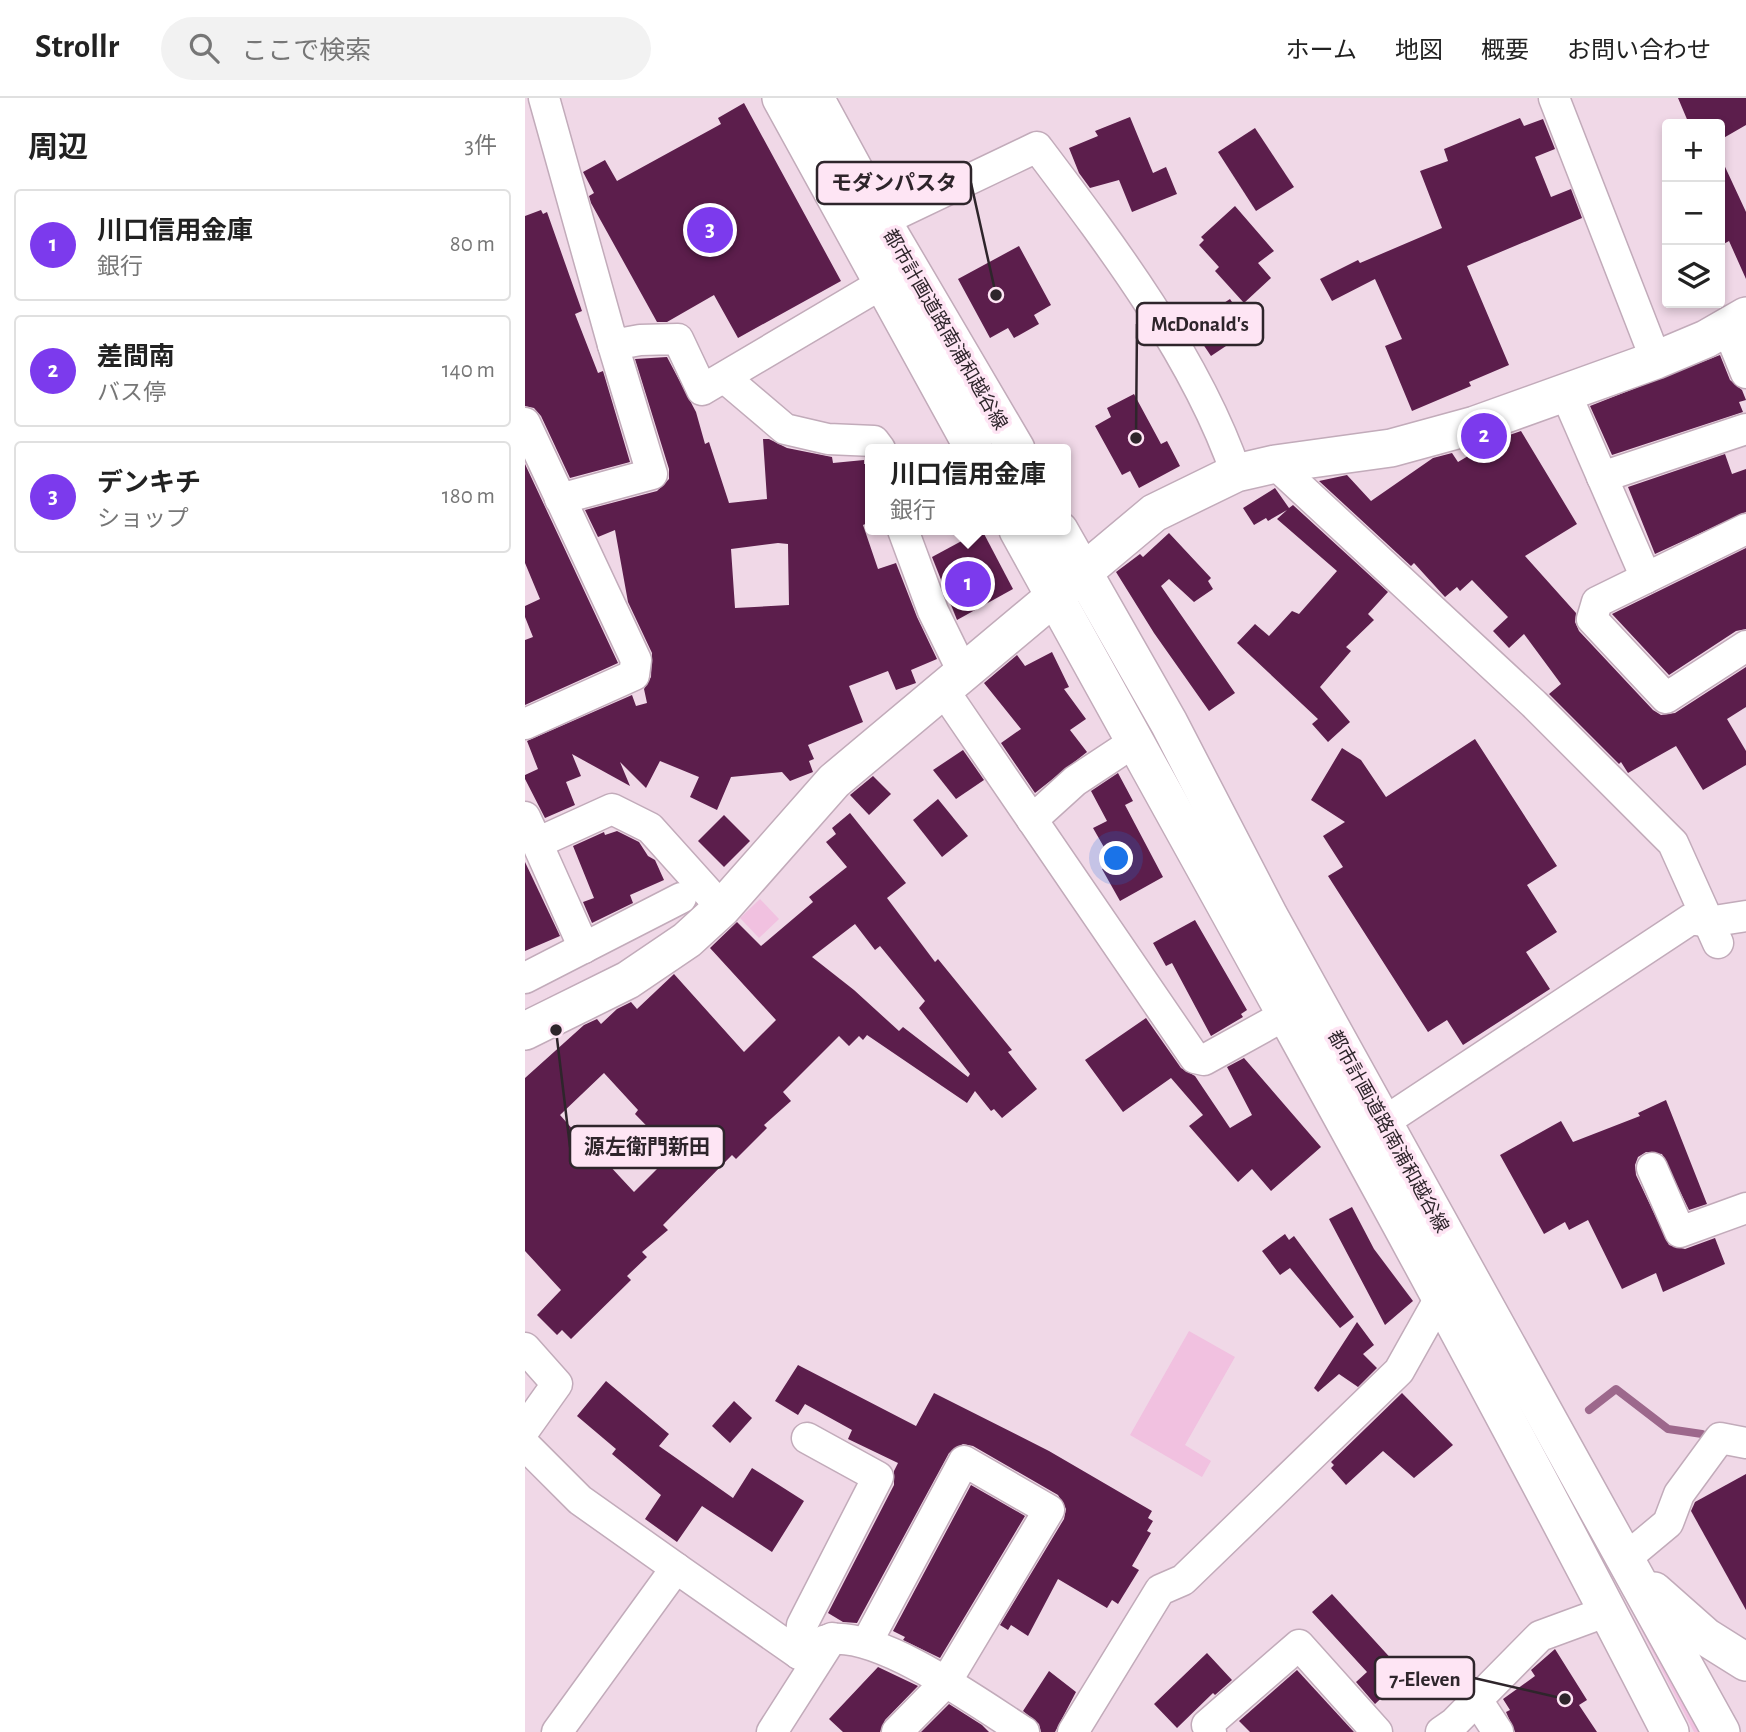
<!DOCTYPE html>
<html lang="ja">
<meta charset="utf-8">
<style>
body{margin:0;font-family:"Alegreya Sans","Noto Sans JP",sans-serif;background:#f2f2f2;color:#222}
.controls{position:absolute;right:21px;top:21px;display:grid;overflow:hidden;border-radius:7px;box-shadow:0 4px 10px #0003}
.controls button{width:63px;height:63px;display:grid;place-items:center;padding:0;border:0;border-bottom:2px solid #e0e0e0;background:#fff;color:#222;font:35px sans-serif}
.you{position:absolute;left:592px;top:761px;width:24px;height:24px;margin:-18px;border:5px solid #fff;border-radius:50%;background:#1a73e8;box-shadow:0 0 0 10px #1a73e833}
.badge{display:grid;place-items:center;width:46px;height:46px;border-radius:50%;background:#7c3aed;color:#fff;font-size:23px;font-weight:700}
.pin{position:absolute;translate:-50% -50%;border:4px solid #fff;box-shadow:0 2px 7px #0006}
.popup{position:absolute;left:340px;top:346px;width:206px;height:91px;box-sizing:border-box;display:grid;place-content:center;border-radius:7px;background:#fff;filter:drop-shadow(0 2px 5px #0005);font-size:23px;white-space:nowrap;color:#767676}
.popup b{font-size:26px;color:#222}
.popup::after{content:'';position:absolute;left:50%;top:100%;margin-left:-14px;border:14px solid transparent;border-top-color:#fff}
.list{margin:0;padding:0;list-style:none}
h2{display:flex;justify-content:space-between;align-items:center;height:91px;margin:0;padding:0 28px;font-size:30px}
h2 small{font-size:23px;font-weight:400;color:#767676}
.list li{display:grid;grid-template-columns:46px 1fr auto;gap:21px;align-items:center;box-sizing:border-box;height:112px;margin:0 14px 14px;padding:0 14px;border:2px solid #e0e0e0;border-radius:7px}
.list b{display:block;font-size:26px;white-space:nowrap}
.list p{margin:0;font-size:23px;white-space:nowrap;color:#767676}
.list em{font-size:23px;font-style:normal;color:#767676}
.icon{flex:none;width:38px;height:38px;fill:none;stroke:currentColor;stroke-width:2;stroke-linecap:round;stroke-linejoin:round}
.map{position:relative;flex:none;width:1221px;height:1634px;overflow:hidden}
header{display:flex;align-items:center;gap:42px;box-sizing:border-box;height:98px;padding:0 35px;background:#fff;border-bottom:2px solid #e0e0e0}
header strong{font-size:33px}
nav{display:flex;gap:38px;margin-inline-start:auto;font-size:24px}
.search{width:490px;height:63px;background:#f2f2f2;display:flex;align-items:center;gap:18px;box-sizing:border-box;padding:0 24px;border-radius:38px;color:#767676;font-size:26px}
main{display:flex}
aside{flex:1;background:#fff}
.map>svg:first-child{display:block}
.green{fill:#f1c1e0}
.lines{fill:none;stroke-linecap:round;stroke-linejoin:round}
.stream{stroke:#9d688c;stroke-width:8}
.building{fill:#5c1e4c;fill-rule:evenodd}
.minor-casing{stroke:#c2abba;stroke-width:33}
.tertiary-casing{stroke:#c2abba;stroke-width:40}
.minor{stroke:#fff;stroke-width:30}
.tertiary{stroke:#fff;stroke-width:37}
.labels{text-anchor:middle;stroke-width:7;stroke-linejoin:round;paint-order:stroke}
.street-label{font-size:19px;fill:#2e252b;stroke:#fee5f4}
.leader{fill:none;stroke:#2e252b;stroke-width:2.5}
.callout-dot{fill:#2e252b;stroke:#fee5f4;stroke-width:2.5}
.callout{fill:#fee5f4;stroke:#2e252b;stroke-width:2.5}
.callout-label{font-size:21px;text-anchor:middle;font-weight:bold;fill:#2e252b}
</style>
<header>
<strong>Strollr</strong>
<div class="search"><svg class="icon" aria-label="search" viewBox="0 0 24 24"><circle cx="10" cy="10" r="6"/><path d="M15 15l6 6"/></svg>ここで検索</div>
<nav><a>ホーム</a><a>地図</a><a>概要</a><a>お問い合わせ</a></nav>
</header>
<main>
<aside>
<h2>周辺<small>3件</small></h2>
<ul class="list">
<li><span class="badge">1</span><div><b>川口信用金庫</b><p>銀行</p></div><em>80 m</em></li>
<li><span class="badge">2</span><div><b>差間南</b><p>バス停</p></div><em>140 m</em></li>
<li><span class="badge">3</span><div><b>デンキチ</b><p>ショップ</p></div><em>180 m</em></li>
</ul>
</aside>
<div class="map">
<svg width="1221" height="1634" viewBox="0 0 1221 1634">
<rect width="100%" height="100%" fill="#f0d8e7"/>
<!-- green -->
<g class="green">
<polygon points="235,801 254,821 234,840 215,820"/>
<polygon points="664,1233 710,1259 660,1347 686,1363 677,1379 605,1337"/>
<polygon points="1084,1460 1186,1634 1169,1634 1080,1462"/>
</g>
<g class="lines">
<!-- stream -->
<polyline class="stream" points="1064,1312 1091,1291 1143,1331 1177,1336"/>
</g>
<!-- building -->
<g class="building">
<polygon points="1153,0 1221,0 1221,27 1195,42 1195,26 1164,26"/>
<polygon points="219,5 316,183 213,240 189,197 142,224 132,224 66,105 64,98 69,95 58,74 80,62 92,83 196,26 193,20"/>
<polygon points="605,19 628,75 641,69 652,96 607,114 594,82 565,90 554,75 544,50 573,38 570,33"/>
<polygon points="995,20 999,28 1018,21 1030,51 1010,59 1026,99 1046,91 1057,120 942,168 984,267 944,284 946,288 887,313 860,248 877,241 850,181 807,203 795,181 833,162 835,165 917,130 895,73 923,63 919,51"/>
<polygon points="730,30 769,89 731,113 693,54"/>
<polygon points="1195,58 1221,114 1221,181 1204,143 1195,148"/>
<polygon points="710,108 749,153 733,165 746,180 719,205 690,173 694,169 674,147 679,142 676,139"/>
<polygon points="16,112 18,116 22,114 40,165 57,213 50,216 73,275 78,273 105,364 45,380 16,318 9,310 0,308 0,118"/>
<polygon points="494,148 526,207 509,217 514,226 489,240 483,230 465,240 433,181"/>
<polygon points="705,201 725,232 686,258 665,227"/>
<polygon points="1195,257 1205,282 1217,292 1221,302 1214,304 1218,314 1087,357 1065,308"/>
<path d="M142 259 171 314 180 346 184 344 204 405 242 401 238 341H244L262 350 307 359 308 365 339 362V366H345V424L338 427 353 471 371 465 392 519 412 561 386 572 391 585 371 592 363 573 324 588 338 624 283 647 289 661 284 663 288 674 265 683 257 674 206 679 192 712 165 699 174 679 135 663 121 690 95 664 105 688 47 656 56 678 41 684 50 707 20 720 0 681V677L13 671 2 643 107 597 111 608 122 605 119 591 126 579 127 555 103 504 90 432 73 439 60 412 132 393 144 381V371L110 261ZM253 445 263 446 264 507 210 510 206 451Z"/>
<polygon points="609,296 636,346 642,343 655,368 614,390 605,373 597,377 570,328 586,319 582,310"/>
<polygon points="996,333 1052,426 1000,458 1051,515 1050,524 1054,533 1128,612 1136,617 1150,615 1221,569 1221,609 1202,621 1221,653 1221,667 1178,692 1151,648 1103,675 1096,664 1094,666 1024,596 1036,586 999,536 984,550 968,533 983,519 947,482 935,493 932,489 920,499 889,465 886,468 794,383 822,377 846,403 908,360 927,355 933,364 970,342"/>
<polygon points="1200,356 1207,376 1221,371 1221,414 1130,456 1103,389"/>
<polygon points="0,366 93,565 0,607 0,542 8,539 0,519 0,508 15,501 0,465"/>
<polygon points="750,390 764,410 768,407 863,494 843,516 849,522 821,549 826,553 795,589 825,624 803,644 787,626 793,621 712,545 730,526 744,538 767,513 774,516 812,473 752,421 762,412 743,423 741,420 729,427 718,410"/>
<polygon points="457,432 488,491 432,522 407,459"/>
<polygon points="644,435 686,480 683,483 688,491 669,504 644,481 636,488 710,595 684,613 629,535 591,474 615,456 618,459"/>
<polygon points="1221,450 1221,531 1211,533 1144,577 1087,516"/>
<polygon points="527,554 544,589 539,591 561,621 545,632 562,654 510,695 476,645 496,631 459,585 492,557 500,568"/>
<polygon points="950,641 1032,768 1002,787 1032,834 1001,854 1025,891 938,947 922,922 903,934 803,778 818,769 798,738 820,724 786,702 817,650 836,662 861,699"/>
<polygon points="438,652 459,682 431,701 408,672"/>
<polygon points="593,675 608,703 600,707 638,779 595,803 577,771 588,765 568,730 582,723 566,693"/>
<polygon points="348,678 366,696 344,717 325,697"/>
<polygon points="413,701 443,738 417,759 388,722"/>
<path d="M325 715 381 785 362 800 410 864 413 861 487 952 483 954 512 991 477 1020 469 1011 466 1013 450 993 442 1005 342 937 338 942 334 938 324 948 314 938 258 994 266 1003 239 1027 242 1030 211 1061 207 1057 138 1127 143 1132 117 1154 122 1159 102 1178 106 1182 46 1241 37 1232 32 1237 12 1217 36 1192 0 1153V980L59 927 72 921 76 926 92 911 106 904 112 911 149 876 219 954 251 922 185 850 212 824 236 848 288 804 284 799 322 769 301 744 311 736 307 730ZM330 826 350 852 355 848 400 903 394 910 445 976 443 979 378 929 374 933 329 892 287 859ZM79 975 113 1012 110 1016 148 1055 109 1094 83 1066 80 1068 35 1017Z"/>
<polygon points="199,717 225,743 199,769 173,743"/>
<polygon points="92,733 114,744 123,758 130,762 139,782 105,797 108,805 67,825 58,804 69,800 48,748 79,734 80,737"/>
<polygon points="0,764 35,838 0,853"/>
<polygon points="670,822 722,912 716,916 718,919 686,938 647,865 641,868 628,845"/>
<polygon points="621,920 656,970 670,978 705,1030 727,1017 702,969 719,960 796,1049 746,1093 727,1071 713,1084 664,1028 678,1017 646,980 598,1014 560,962"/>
<polygon points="1141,1002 1182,1106 1164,1112 1137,1056 1121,1054 1113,1059 1110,1067 1111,1077 1144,1147 1160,1151 1190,1140 1200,1166 1138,1194 1131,1175 1097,1191 1063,1122 1044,1132 1040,1124 1019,1136 975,1057 1036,1023 1048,1044 1115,1018 1113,1015"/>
<polygon points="827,1109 849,1151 888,1203 860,1227 804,1121"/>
<polygon points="760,1136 764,1142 769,1138 829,1219 815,1230 765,1170 755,1177 737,1153"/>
<polygon points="832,1224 849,1247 838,1256 852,1270 833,1289 814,1276 793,1294 789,1290"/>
<polygon points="273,1267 391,1328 409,1295 524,1353 627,1413 623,1420 628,1423 622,1433 626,1435 607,1468 614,1472 593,1506 587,1502 582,1510 533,1481 503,1538 486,1527 483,1532 475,1527 539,1421 541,1411 533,1397 448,1348 438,1346 424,1355 332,1525 318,1524 303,1515 369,1387 369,1373 373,1365 323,1341 327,1332 280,1306 273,1317 250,1303"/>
<polygon points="81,1283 144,1336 134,1348 208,1400 227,1370 279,1403 247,1454 177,1408 152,1444 120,1421 136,1397 87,1356 91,1351 52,1318"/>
<polygon points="877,1295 928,1347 889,1380 858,1353 821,1387 806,1370 809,1367 806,1364"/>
<polygon points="209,1303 227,1320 205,1345 187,1328"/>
<polygon points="1221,1376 1221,1512 1166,1413 1170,1404"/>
<polygon points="446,1387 500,1418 415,1560 378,1542 380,1539 368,1533"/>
<polygon points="807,1496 881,1577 850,1606 831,1584 842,1574 787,1514"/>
<polygon points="1030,1551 1062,1602 1054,1607 1072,1634 990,1634 981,1614 985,1612 978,1601 1010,1578 1006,1572"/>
<polygon points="682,1555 707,1582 690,1597 688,1595 652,1630 629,1606"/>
<polygon points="353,1569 393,1588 360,1622 355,1634 318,1634 304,1621"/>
<polygon points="772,1572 829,1634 725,1634 714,1623"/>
<polygon points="524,1573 551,1594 530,1634 516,1634 514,1626 498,1613"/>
<polygon points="424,1606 457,1627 464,1634 396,1634"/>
</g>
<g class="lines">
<defs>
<g id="minor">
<polyline points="19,0 88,247 115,242 153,241 177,292 358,185"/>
<polyline points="1029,0 1131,262"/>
<path d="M357 123 512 49C586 147 671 259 711 375"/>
<polyline points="1203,231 1221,275"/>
<polyline points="200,280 260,331 303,341 349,343 355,351"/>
<polyline points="1041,296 1121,480"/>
<polyline points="0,325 111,562 109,577 0,626"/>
<polyline points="750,366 1009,606 1148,745 1193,845"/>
<polyline points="1077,379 1221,331"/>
<polyline points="35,401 127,376 88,247"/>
<polyline points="1221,431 1072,504 1067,521 1141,600 1221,548"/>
<polyline points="378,432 408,513 438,574"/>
<polyline points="419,593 670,960 679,962 762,916"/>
<polyline points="0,719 12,745 87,711 125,730 197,810"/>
<polyline points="507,722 550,683 609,644"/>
<polyline points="12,745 59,850"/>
<polyline points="0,880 156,800"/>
<polyline points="859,1024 1166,821 1183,824 1221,818"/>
<polyline points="1127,1070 1155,1134 1221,1110"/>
<polyline points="0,1250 32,1286 0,1331"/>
<polyline points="0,1347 55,1402 151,1470"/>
<polyline points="1101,1460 1143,1425 1154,1396 1195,1340 1221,1345"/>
<polyline points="342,1544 439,1363 524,1412 421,1584 372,1634"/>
<polyline points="274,1556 277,1527 353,1379 282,1340"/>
<polyline points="952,1602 973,1634"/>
<path d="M32 1634 151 1470 274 1556C284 1551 298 1541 308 1541 360 1537 455 1606 499 1634"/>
<polyline points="247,1634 307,1540"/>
<polyline points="548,1634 635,1492 658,1482 874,1273 916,1198"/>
<polyline points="686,1634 682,1627 774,1547 852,1634"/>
<polyline points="916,1634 929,1625 1015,1538 1083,1513"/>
</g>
<g id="tertiary">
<polyline points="256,0 449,351"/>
<polyline points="290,0 357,123 491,351"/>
<path d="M493 432C713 831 937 1228 1145 1634"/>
<polyline points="534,432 644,625 744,818 1196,1634"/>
<polyline points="0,933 103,882 162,842 197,810 309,683 629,415 711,375 750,366 866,350 950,327 1131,262 1181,241 1221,218"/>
<polyline points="1129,1493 1181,1539 1221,1564"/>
</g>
</defs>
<!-- minor casing -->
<use href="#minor" class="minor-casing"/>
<!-- tertiary casing -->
<use href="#tertiary" class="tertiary-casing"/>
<!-- minor -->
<use href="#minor" class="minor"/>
<!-- tertiary -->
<use href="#tertiary" class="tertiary"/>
</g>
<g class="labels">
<!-- street labels -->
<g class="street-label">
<text transform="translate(421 231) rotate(60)" y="7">都市計画道路南浦和越谷線</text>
<text transform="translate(864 1033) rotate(61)" y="7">都市計画道路南浦和越谷線</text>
</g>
</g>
<!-- callouts -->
<path class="leader" d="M471 197L446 85M611 340L612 226M31 932L45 1049M1040 1601L949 1580"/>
<g class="callout-dot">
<circle cx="471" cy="197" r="7"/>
<circle cx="611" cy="340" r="7"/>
<circle cx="31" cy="932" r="7"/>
<circle cx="1040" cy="1601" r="7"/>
</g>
<g class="callout">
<rect x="292" y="64" width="154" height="42" rx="7"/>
<rect x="612" y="205" width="126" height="42" rx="7"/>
<rect x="45" y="1028" width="154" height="42" rx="7"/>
<rect x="850" y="1559" width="99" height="42" rx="7"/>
</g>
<g class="callout-label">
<text x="369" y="92">モダンパスタ</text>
<text x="675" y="233">McDonald's</text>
<text x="122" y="1056">源左衛門新田</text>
<text x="900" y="1588">7-Eleven</text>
</g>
</svg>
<div class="controls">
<button>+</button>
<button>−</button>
<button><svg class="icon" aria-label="layers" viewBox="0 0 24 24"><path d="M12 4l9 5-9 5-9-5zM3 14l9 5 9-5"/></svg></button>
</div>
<div class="you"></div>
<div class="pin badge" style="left:443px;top:486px">1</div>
<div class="popup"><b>川口信用金庫</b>銀行</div>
<div class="pin badge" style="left:959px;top:338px">2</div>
<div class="pin badge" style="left:185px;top:132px">3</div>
</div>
</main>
